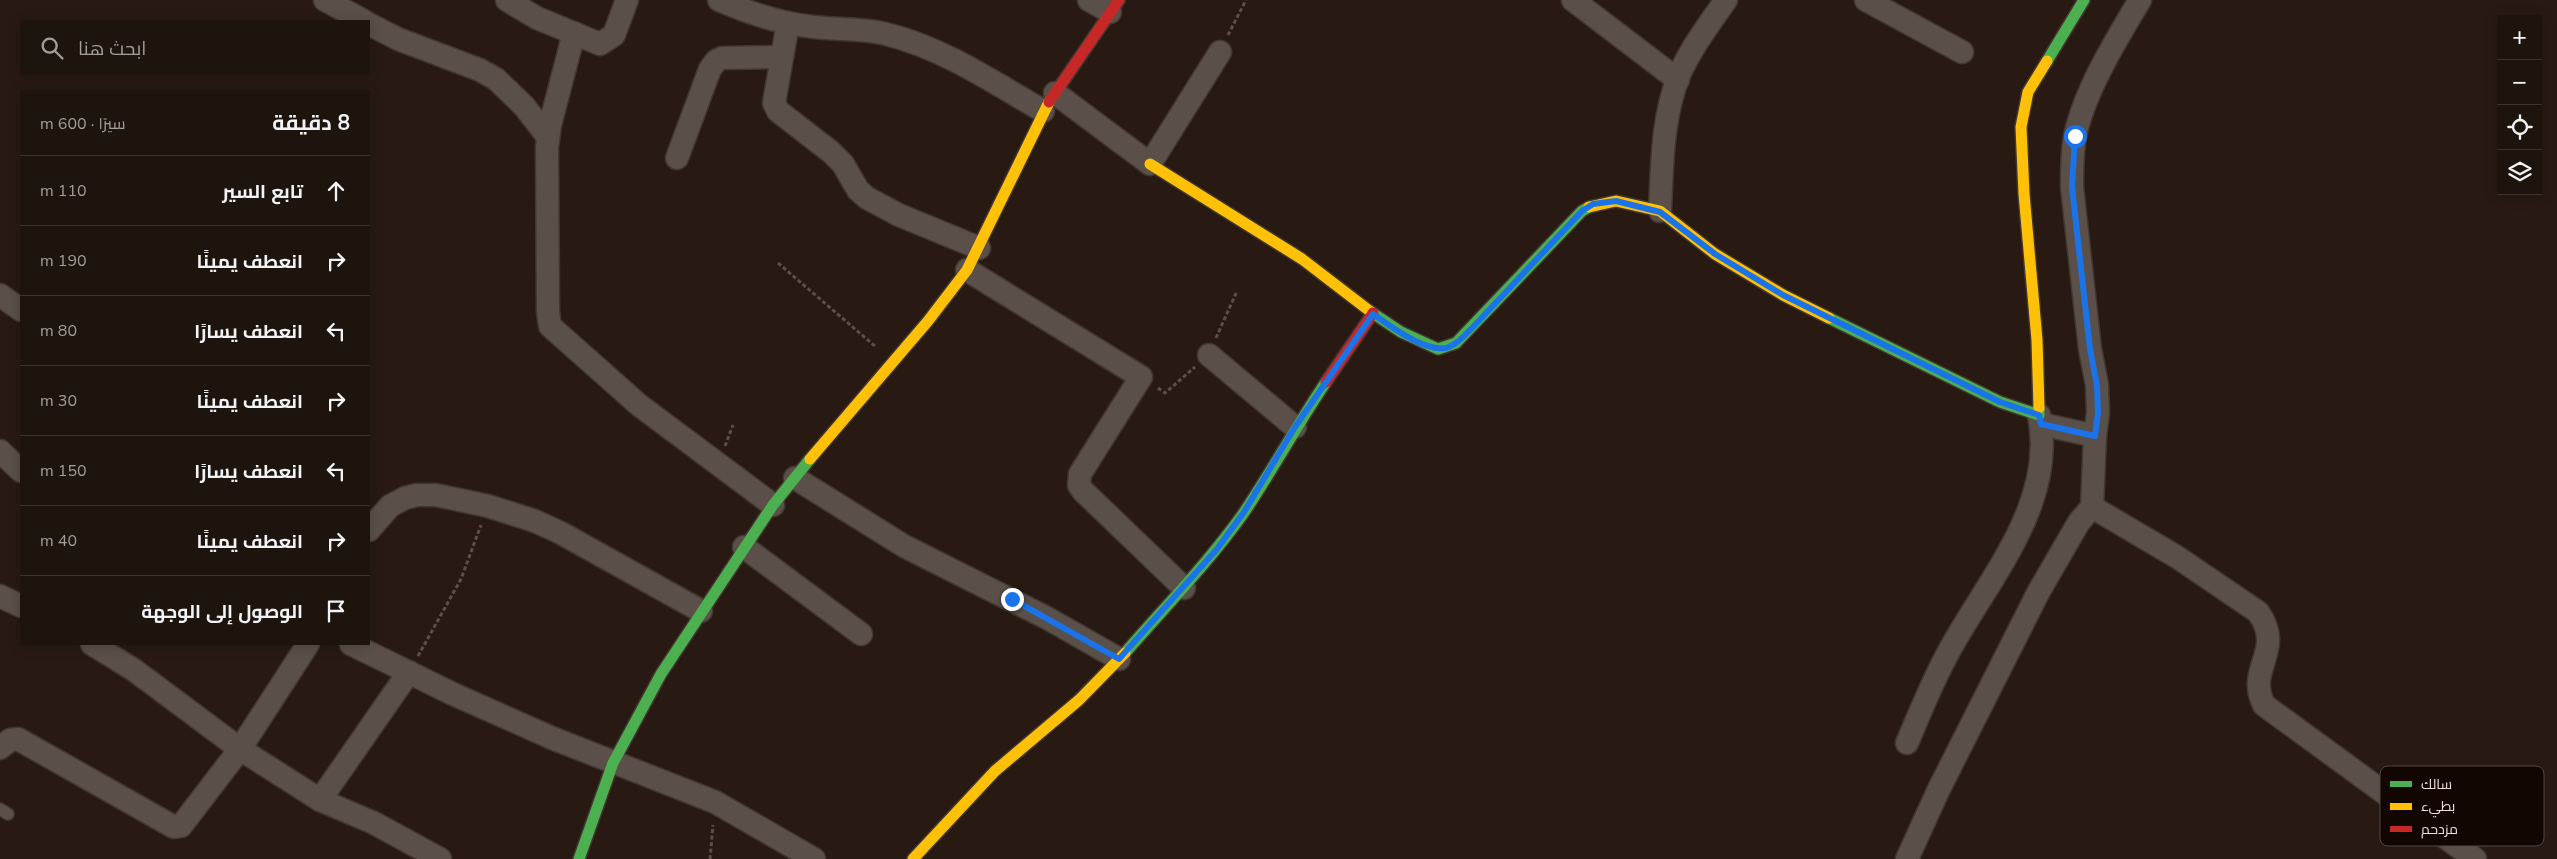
<!DOCTYPE html>
<html lang="ar">
<meta charset="utf-8">
<style>
body{margin:0;font-family:"Nunito Sans",Cairo,sans-serif;background:#2b211c;color:#f1f3f6;direction:rtl}
.controls{position:absolute;right:15px;top:15px;display:grid;overflow:hidden;border-radius:0px;box-shadow:0 2px 12px #0003}
.controls button{width:45px;height:45px;display:grid;place-items:center;padding:0;border:0;border-bottom:1px solid #3c332e;background:#1e140e;color:#f1f3f6;font:25px sans-serif}
.stop{position:absolute;width:15px;height:15px;margin:-11px;border:4px solid #1a73e8;border-radius:50%;background:#fff}
.stop.end{background:#1a73e8;border-color:#fff;box-shadow:0 1px 5px #0008}
.list{margin:0;padding:0;list-style:none}
h2{display:flex;justify-content:space-between;align-items:center;height:65px;margin:0;padding:0 20px;font-size:21px}
h2 small{font-size:16px;font-weight:400;color:#a19e9e}
.list li{display:grid;grid-template-columns:32px 1fr auto;gap:15px;align-items:center;box-sizing:border-box;height:70px;padding:0 20px;border-top:1px solid #3c332e}
.list b{display:block;font-size:19px;white-space:nowrap}
.list em{font-size:16px;font-style:normal;color:#a19e9e}
.icon{flex:none;width:28px;height:28px;fill:none;stroke:currentColor;stroke-width:2;stroke-linecap:round;stroke-linejoin:round}
.map{position:relative;flex:none;width:2557px;height:859px;overflow:hidden;direction:ltr}
.search{position:absolute;background:#1e140e;box-shadow:0 2px 12px #0003;left:20px;top:20px;width:350px;height:55px;display:flex;align-items:center;gap:12px;box-sizing:border-box;padding:0 18px;border-radius:0px;color:#a19e9e;font-size:19px}
.panel{position:absolute;background:#1e140e;box-shadow:0 2px 12px #0003;left:20px;top:90px;width:350px;height:555px;border-radius:0px;direction:rtl}
.map>svg:first-child{display:block}
.lines{fill:none;stroke-linecap:round;stroke-linejoin:round}
.lane-casing{stroke:#423630;stroke-width:14}
.street-casing{stroke:#423630;stroke-width:25}
.fast-casing{stroke:#423630;stroke-width:14}
.slow-casing{stroke:#423630;stroke-width:14}
.jam-casing{stroke:#423630;stroke-width:14}
.path{stroke:#5a504a;stroke-width:3;stroke-dasharray:4 2.5;stroke-linecap:butt}
.lane{stroke:#5a5049;stroke-width:11}
.street{stroke:#5a5049;stroke-width:22}
.fast{stroke:#4caf50;stroke-width:11}
.slow{stroke:#ffc107;stroke-width:11}
.jam{stroke:#c62828;stroke-width:11}
.route{stroke:#1a73e8;stroke-width:6}
.key{fill:#110602;stroke:#544741;stroke-width:1}
.key-label{font-size:14px;fill:#f1ded5}
</style>
<div class="map">
<svg width="2557" height="859" viewBox="0 0 2557 859">
<rect width="100%" height="100%" fill="#281a12"/>
<g class="lines">
<defs>
<polyline id="lane" points="0,809 8,814"/>
<g id="street">
<polyline points="325,0 364,21"/>
<polyline points="507,0 537,18 600,44 614,35 627,0"/>
<path d="M719 0C749 13 782 24 814 27 838 30 863 28 886 34 943 48 993 82 1043 111"/>
<polyline points="1089,0 1110,12"/>
<polyline points="1573,0 1678,80"/>
<polyline points="1866,0 1962,52"/>
<polyline points="788,23 774,103 778,111 831,152 843,164 858,190 867,198 899,215 979,248"/>
<polyline points="369,24 398,39 480,70 496,79 524,106 548,137"/>
<polyline points="574,33 550,125 547,147 548,312 550,326 639,405 773,505"/>
<polyline points="1055,93 1150,164 1220,52"/>
<polyline points="677,158 710,69 716,61 722,58 782,57"/>
<path d="M1660 211C1662 166 1662 118 1679 75 1691 48 1709 24 1726 0"/>
<polyline points="967,270 1141,377 1080,474 1079,485 1083,491 1184,588"/>
<polyline points="0,295 21,310"/>
<polyline points="1209,355 1295,427"/>
<path d="M2095 436 2098 413 2097 385 2090 349 2072 187C2072 170 2072 153 2075 136 2085 90 2116 40 2140 0"/>
<polyline points="0,451 21,471"/>
<polyline points="795,478 904,546 1047,618 1119,659"/>
<path d="M2092 507 2177 557 2258 612C2286 651 2245 668 2264 705L2475 859"/>
<polyline points="369,530 390,506 405,498 417,495 436,495 488,506 535,521 561,533 701,611"/>
<polyline points="744,547 861,634"/>
<polyline points="0,596 21,606"/>
<polyline points="92,644 134,670 240,749 320,800 374,823 440,859"/>
<polyline points="351,644 453,694 552,738 715,802 814,859"/>
<path d="M1907 743C1920 713 1932 682 1948 653 1987 580 2057 505 2039 415"/>
<polyline points="0,748 10,740 18,739 174,827 181,826 240,749 308,644"/>
<polyline points="320,800 409,672"/>
<polyline points="1907,859 1938,791 2039,591 2079,522 2092,507 2095,436 2041,424"/>
</g>
<g id="fast">
<polyline points="2047,61 2084,0"/>
<polyline points="1371,312 1401,332 1438,349 1456,343 1582,211 1589,207"/>
<polyline points="1829,318 2000,402 2039,415 2039,408"/>
<path d="M1125 653C1165 607 1208 563 1243 514 1272 471 1297 425 1326 382"/>
<polyline points="579,859 613,763 661,674 773,505 810,459"/>
</g>
<g id="slow">
<polyline points="1150,164 1302,259 1371,312"/>
<polyline points="1589,207 1616,201 1660,211 1715,254 1783,295 1829,318"/>
<polyline points="2039,408 2037,340 2024,194 2021,127 2028,92 2047,61"/>
<polyline points="810,459 928,321 967,270 1049,102"/>
<polyline points="913,859 995,771 1079,700 1125,653"/>
</g>
<g id="jam">
<polyline points="1049,102 1119,0"/>
<polyline points="1326,382 1373,313"/>
</g>
</defs>
<!-- lane casing -->
<use href="#lane" class="lane-casing"/>
<!-- street casing -->
<use href="#street" class="street-casing"/>
<!-- fast casing -->
<use href="#fast" class="fast-casing"/>
<!-- slow casing -->
<use href="#slow" class="slow-casing"/>
<!-- jam casing -->
<use href="#jam" class="jam-casing"/>
<!-- path -->
<g class="path">
<polyline points="1228,35 1246,0"/>
<polyline points="778,263 876,347"/>
<polyline points="1216,338 1237,291"/>
<polyline points="1158,388 1165,393 1195,367"/>
<polyline points="725,446 733,425"/>
<polyline points="418,656 461,579 481,525"/>
<polyline points="710,859 713,825"/>
</g>
<!-- lane -->
<use href="#lane" class="lane"/>
<!-- street -->
<use href="#street" class="street"/>
<!-- fast -->
<use href="#fast" class="fast"/>
<!-- slow -->
<use href="#slow" class="slow"/>
<!-- jam -->
<use href="#jam" class="jam"/>
</g>
<g class="lines">
<!-- route -->
<path class="route" d="M1012 599 1119 659 1217 549 1244 512 1295 427 1373 314C1390 326 1428 355 1449 347 1459 343 1466 334 1473 327L1582 211 1593 204 1616 201 1660 212 1715 254 1783 295 2000 402 2039 415 2041 424 2095 436 2098 413 2097 386 2090 349 2072 187 2075 136"/>
</g>
<!-- legend -->
<rect x="2380" y="766" width="164" height="80" rx="8" class="key"/>
<rect x="2390" y="781" width="22" height="6" fill="#4caf50"/>
<rect x="2390" y="803" width="22" height="7" fill="#ffc107"/>
<rect x="2390" y="826" width="22" height="6" fill="#c62828"/>
<g class="key-label">
<text x="2421" y="789">سالك</text>
<text x="2421" y="811">بطيء</text>
<text x="2421" y="834">مزدحم</text>
</g>
</svg>
<div class="controls">
<button>+</button>
<button>−</button>
<button><svg class="icon" aria-label="locate" viewBox="0 0 24 24"><circle cx="12" cy="12" r="6"/><path d="M12 2v4M12 18v4M2 12h4M18 12h4"/></svg></button>
<button><svg class="icon" aria-label="layers" viewBox="0 0 24 24"><path d="M12 4l9 5-9 5-9-5zM3 14l9 5 9-5"/></svg></button>
</div>
<div class="stop" style="left:2075px;top:136px"></div>
<div class="stop end" style="left:1012px;top:599px"></div>
<div class="search"><svg class="icon" aria-label="search" viewBox="0 0 24 24"><circle cx="10" cy="10" r="6"/><path d="M15 15l6 6"/></svg>ابحث هنا</div>
<section class="panel">
<h2>8 دقيقة<small>سيرًا · 600 m</small></h2>
<ul class="list">
<li><svg class="icon" aria-label="ahead" viewBox="0 0 24 24"><path d="M12 20V5M6 11l6-6 6 6"/></svg><div><b>تابع السير</b></div><em>110 m</em></li>
<li><svg class="icon" aria-label="right" viewBox="0 0 24 24"><path d="M7 20v-9h11M14 6l5 5-5 5"/></svg><div><b>انعطف يمينًا</b></div><em>190 m</em></li>
<li><svg class="icon" aria-label="left" viewBox="0 0 24 24"><path d="M17 20v-9H6M10 6l-5 5 5 5"/></svg><div><b>انعطف يسارًا</b></div><em>80 m</em></li>
<li><svg class="icon" aria-label="right" viewBox="0 0 24 24"><path d="M7 20v-9h11M14 6l5 5-5 5"/></svg><div><b>انعطف يمينًا</b></div><em>30 m</em></li>
<li><svg class="icon" aria-label="left" viewBox="0 0 24 24"><path d="M17 20v-9H6M10 6l-5 5 5 5"/></svg><div><b>انعطف يسارًا</b></div><em>150 m</em></li>
<li><svg class="icon" aria-label="right" viewBox="0 0 24 24"><path d="M7 20v-9h11M14 6l5 5-5 5"/></svg><div><b>انعطف يمينًا</b></div><em>40 m</em></li>
<li><svg class="icon" aria-label="arrive" viewBox="0 0 24 24"><path d="M6 21V4h12l-3 4 3 4H6"/></svg><div><b>الوصول إلى الوجهة</b></div></li>
</ul>
</section>
</div>
